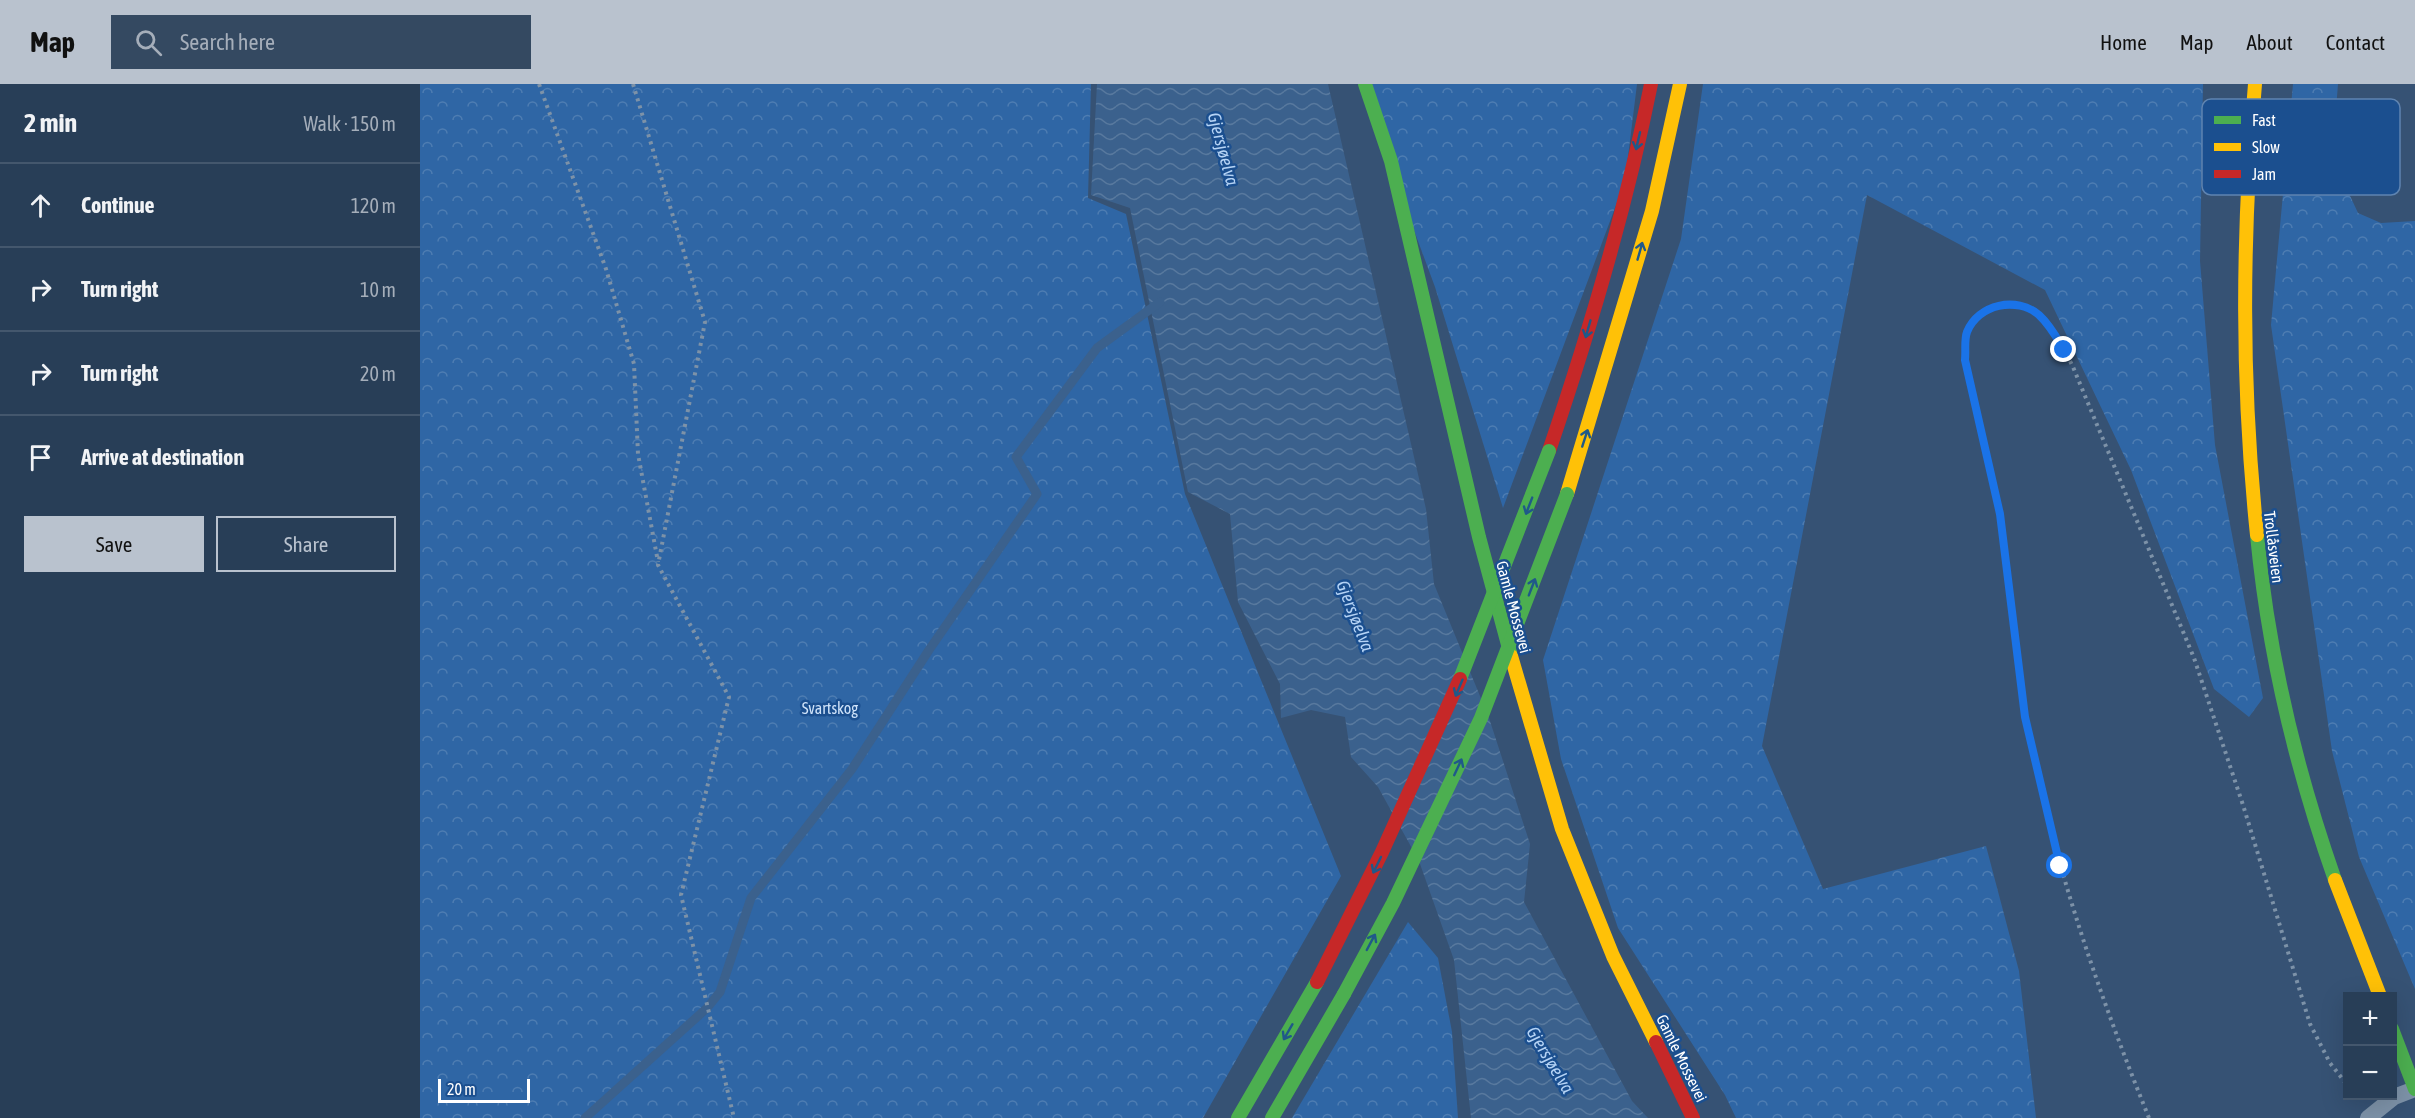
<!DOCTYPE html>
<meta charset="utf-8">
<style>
body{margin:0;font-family:"Asap Condensed",sans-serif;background:#344961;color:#f1f3f6}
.controls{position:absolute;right:18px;bottom:18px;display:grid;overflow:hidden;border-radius:0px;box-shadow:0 6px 24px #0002}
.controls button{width:54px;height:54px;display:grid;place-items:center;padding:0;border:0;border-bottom:2px solid #44576d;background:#283e57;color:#f1f3f6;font:30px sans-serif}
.scale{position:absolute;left:18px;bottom:15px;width:92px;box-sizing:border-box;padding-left:6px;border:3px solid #fff;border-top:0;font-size:16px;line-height:21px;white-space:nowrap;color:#fff;-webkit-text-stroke:4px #1b4f8f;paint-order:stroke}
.stop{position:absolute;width:18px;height:18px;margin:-14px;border:4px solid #1a73e8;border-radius:50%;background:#fff}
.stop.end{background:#1a73e8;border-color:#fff;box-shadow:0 2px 6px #0008}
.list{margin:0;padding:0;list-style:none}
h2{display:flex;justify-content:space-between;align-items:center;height:78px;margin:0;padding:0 24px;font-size:26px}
h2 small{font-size:20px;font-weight:400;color:#a5aeba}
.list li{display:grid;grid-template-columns:39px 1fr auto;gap:18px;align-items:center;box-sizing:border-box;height:84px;padding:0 24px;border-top:2px solid #44576d}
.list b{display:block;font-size:22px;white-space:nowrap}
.list em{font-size:20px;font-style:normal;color:#a5aeba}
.actions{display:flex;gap:12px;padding:18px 24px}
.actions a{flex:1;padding:14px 0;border:2px solid #b9c2ce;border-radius:0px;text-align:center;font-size:21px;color:#b9c2ce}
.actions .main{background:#b9c2ce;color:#111}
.icon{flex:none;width:33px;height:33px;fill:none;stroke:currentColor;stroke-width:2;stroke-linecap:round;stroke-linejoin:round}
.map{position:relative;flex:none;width:1995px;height:1034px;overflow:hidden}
header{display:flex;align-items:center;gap:36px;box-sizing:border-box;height:84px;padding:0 30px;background:#b9c2ce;color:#111}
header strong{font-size:28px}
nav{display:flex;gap:33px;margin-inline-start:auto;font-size:21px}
.search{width:420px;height:54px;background:#344961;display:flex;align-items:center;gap:15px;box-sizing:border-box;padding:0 21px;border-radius:0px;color:#a5aeba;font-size:22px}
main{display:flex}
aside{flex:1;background:#283e57}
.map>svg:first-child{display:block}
.forest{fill:url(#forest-crowns)}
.water{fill:url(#water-waves)}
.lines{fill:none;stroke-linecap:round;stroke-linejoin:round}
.stream{stroke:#3b618d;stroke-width:9}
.path{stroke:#7d92a8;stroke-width:4;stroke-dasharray:3 4.5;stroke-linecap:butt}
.lane{stroke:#7d92a8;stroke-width:16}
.fast{stroke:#4caf50;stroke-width:14}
.slow{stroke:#ffc107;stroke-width:14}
.jam{stroke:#c62828;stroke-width:14}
.fast-bridge{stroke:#4caf50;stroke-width:14}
.jam-bridge{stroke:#c62828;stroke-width:14}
.oneway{stroke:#205989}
.route{stroke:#1a73e8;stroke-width:8}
.labels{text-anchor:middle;stroke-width:5;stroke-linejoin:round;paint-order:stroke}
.street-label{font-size:16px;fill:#fff;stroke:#1b4f8f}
.park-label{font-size:16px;fill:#cfe3fa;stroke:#1b4f8f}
.water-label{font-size:18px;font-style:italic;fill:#b5d3f5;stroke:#1b4f8f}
.key{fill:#1b4f8f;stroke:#5f84b1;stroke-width:1.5}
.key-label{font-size:16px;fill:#fff}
</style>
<header>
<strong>Map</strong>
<div class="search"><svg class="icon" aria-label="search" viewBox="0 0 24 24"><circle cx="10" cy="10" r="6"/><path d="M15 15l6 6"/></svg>Search here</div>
<nav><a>Home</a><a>Map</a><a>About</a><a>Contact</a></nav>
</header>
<main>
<aside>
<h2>2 min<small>Walk · 150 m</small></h2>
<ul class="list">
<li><svg class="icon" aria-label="ahead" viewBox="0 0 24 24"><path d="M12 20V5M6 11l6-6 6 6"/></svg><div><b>Continue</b></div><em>120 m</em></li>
<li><svg class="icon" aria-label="right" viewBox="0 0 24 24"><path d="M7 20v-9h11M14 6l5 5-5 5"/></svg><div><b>Turn right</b></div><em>10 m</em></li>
<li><svg class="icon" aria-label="right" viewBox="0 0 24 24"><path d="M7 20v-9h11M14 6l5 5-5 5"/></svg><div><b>Turn right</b></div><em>20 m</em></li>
<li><svg class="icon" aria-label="arrive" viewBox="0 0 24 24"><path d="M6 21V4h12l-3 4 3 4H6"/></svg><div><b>Arrive at destination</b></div></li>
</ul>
<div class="actions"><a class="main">Save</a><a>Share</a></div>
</aside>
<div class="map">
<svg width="1995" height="1034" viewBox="0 0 1995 1034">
<defs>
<pattern id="forest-crowns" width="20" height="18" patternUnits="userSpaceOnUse" patternTransform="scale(1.5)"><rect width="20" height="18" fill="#2f66a5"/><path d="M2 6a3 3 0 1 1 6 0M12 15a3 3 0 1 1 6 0" fill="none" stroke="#4e7db2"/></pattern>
<pattern id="water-waves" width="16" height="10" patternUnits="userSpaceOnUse" patternTransform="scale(1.5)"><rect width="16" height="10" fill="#3b618d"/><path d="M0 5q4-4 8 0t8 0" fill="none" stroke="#58799e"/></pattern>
</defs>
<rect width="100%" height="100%" fill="#365274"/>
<!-- forest -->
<g class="forest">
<polygon points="0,0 671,0 668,114 706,130 765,410 921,792 783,1034 0,1034"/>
<polygon points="940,0 1217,0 1205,97 1083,424 1015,203"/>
<polygon points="1283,0 1783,0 1780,177 1795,361 1843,614 1829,633 1794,605 1711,386 1625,206 1447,111 1342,662 1403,805 1566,762 1599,887 1616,1034 1316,1034 1305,1011 1198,844 1141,675 1123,576 1261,155"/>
<polygon points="1873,0 1918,0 1913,63 1925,101 1938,129 1961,139 1995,137 1995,905 1939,773 1912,667 1851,241"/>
<polygon points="988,838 1018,874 1032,948 1038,1034 872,1034"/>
</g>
<!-- water -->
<polygon class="water" points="677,0 908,0 1006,425 1014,500 1069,634 1110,760 1104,818 1212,1017 1228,1034 1051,1034 1034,876 999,777 958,703 931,673 925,633 891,626 861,634 860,600 818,518 810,430 768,408 710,124 671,111"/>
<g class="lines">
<!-- stream -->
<polyline class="stream" points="165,1034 287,924 300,908 331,814 432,685 509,566 617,410 596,373 677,264 740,218"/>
<!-- path -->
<g class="path">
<polyline points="119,0 186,185 214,280 218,370 238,478"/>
<polyline points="213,0 285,238 238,481 309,613 261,811 314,1034"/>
<path d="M1729 1034C1677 905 1631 772 1606 634 1592 558 1589 480 1575 404 1569 370 1538 278 1547 249 1552 231 1571 221 1588 220 1598 220 1611 224 1619 231 1634 244 1644 265 1653 283L1774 574 1823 721 1890 940 1910 979 1928 1002"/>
</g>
<!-- lane -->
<polyline class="lane" points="1948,1034 1974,1013 1995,1005"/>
<!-- fast -->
<g class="fast">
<polyline points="945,0 971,77 1059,453 1091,572"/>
<path d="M1837 451C1848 567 1876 685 1915 796"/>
<polyline points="1972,945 1995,1005"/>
<polyline points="818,1034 897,898"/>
<polyline points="852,1034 924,910"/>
</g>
<!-- slow -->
<g class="slow">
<path d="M1835 0C1822 154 1821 297 1837 451"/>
<polyline points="1147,410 1232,127 1260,0"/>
<polyline points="1091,572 1142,745 1193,872 1236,958"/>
<polyline points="1915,796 1960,912"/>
</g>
<!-- jam -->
<g class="jam">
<path d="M1129 367C1170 246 1206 125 1231 0"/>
<polyline points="1236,958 1273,1034"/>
</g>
<!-- fast-bridge -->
<g class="fast-bridge">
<polyline points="1040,595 1129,367"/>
<polyline points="924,910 973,819 1061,634 1147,410"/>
</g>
<!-- jam-bridge -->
<polyline class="jam-bridge" points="897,898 962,768 1040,595"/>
</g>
<!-- one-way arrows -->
<defs><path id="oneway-shaft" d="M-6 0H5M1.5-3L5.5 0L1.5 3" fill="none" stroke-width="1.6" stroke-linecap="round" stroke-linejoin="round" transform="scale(1.5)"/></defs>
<g class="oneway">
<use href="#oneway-shaft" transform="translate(1218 57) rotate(103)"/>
<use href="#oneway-shaft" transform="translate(1220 167) rotate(-74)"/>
<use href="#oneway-shaft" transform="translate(1168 245) rotate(106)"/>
<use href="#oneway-shaft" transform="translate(1165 354) rotate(-72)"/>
<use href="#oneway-shaft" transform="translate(1109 422) rotate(111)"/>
<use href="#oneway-shaft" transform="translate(1112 503) rotate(-69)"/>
<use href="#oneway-shaft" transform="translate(1039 604) rotate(113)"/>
<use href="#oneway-shaft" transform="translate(1038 683) rotate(-65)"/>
<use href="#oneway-shaft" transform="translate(957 781) rotate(116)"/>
<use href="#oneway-shaft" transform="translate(951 858) rotate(-62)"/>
<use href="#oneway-shaft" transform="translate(868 948) rotate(120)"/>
</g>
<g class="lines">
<!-- route -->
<path class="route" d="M1640 782 1605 633 1580 430 1545 276C1546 267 1544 256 1547 248 1558 220 1597 212 1619 231 1630 241 1637 254 1644 266"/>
</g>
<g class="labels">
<!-- street labels -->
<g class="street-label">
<text transform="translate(1854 463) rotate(83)" y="6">Trollåsveien</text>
<text transform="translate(1094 523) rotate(75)" y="6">Gamle Mossevei</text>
<text transform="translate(1262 974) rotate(64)" y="6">Gamle Mossevei</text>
</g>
<!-- park labels -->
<g class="park-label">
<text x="410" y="630">Svartskog</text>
</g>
<!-- water labels -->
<g class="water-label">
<text transform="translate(803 65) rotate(75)" y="6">Gjersjøelva</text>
<text transform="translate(935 532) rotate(69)" y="6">Gjersjøelva</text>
<text transform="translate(1130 976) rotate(59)" y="6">Gjersjøelva</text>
</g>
</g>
<!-- legend -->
<rect x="1782" y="15" width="198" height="96" rx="9" class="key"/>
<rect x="1794" y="32" width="27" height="8" fill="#4caf50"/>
<rect x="1794" y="59" width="27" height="8" fill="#ffc107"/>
<rect x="1794" y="86" width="27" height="8" fill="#c62828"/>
<g class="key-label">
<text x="1832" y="42">Fast</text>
<text x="1832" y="69">Slow</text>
<text x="1832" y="96">Jam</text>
</g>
</svg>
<div class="controls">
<button>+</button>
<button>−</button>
</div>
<div class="scale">20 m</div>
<div class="stop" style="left:1640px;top:782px"></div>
<div class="stop end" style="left:1644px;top:266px"></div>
</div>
</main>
